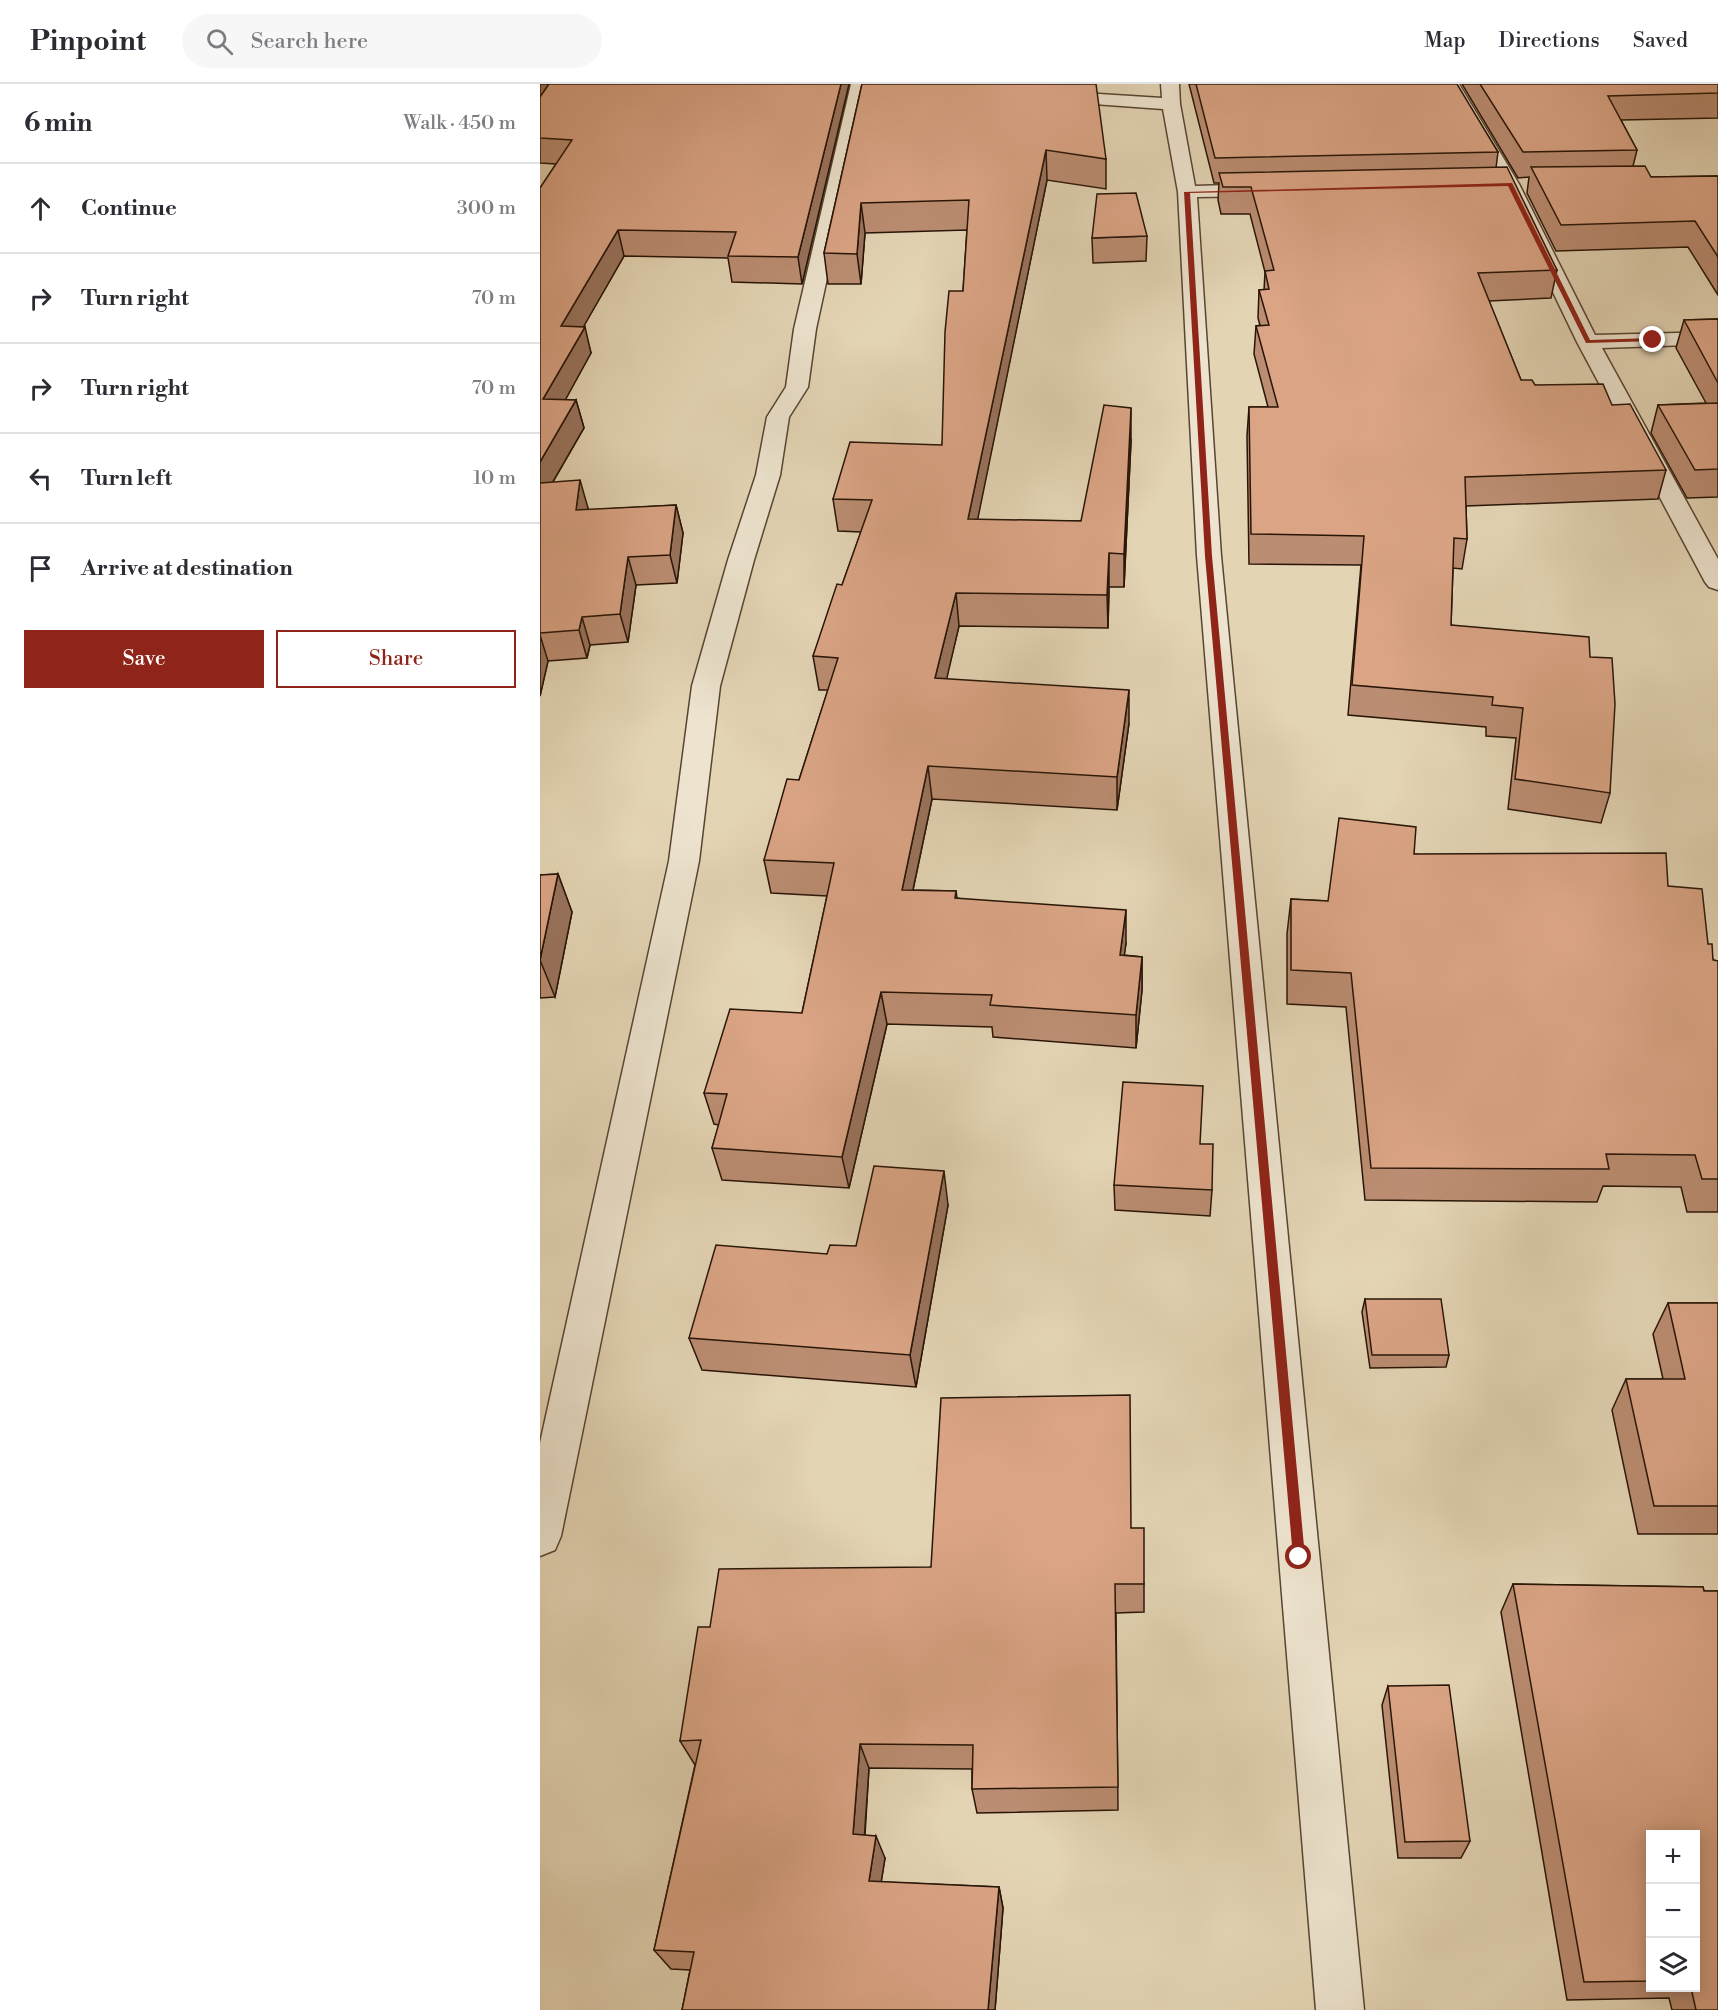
<!DOCTYPE html>
<meta charset="utf-8">
<style>
body{margin:0;font-family:"Libre Bodoni",serif;background:#f7f7f7;color:#2b2b33}
.controls{position:absolute;right:18px;bottom:18px;display:grid;overflow:hidden;border-radius:0px;box-shadow:0 3px 15px #0003}
.controls button{width:54px;height:54px;display:grid;place-items:center;padding:0;border:0;border-bottom:2px solid #e1e1e2;background:#fff;color:#2b2b33;font:30px sans-serif}
.stop{position:absolute;width:18px;height:18px;margin:-14px;border:4px solid #8f2418;border-radius:50%;background:#fff}
.stop.end{background:#8f2418;border-color:#fff;box-shadow:0 2px 6px #0008}
.list{margin:0;padding:0;list-style:none}
h2{display:flex;justify-content:space-between;align-items:center;height:78px;margin:0;padding:0 24px;font-size:26px}
h2 small{font-size:20px;font-weight:400;color:#7c7c81}
.list li{display:grid;grid-template-columns:39px 1fr auto;gap:18px;align-items:center;box-sizing:border-box;height:90px;padding:0 24px;border-top:2px solid #e1e1e2}
.list b{display:block;font-size:22px;white-space:nowrap}
.list em{font-size:20px;font-style:normal;color:#7c7c81}
.actions{display:flex;gap:12px;padding:18px 24px}
.actions a{flex:1;padding:14px 0;border:2px solid #8f2418;border-radius:0px;text-align:center;font-size:21px;color:#8f2418}
.actions .main{background:#8f2418;color:#fff}
.icon{flex:none;width:33px;height:33px;fill:none;stroke:currentColor;stroke-width:2;stroke-linecap:round;stroke-linejoin:round}
.map{position:relative;flex:none;width:1178px;height:1926px;overflow:hidden}
header{display:flex;align-items:center;gap:36px;box-sizing:border-box;height:84px;padding:0 30px;background:#fff;border-bottom:2px solid #e1e1e2}
header strong{font-size:28px}
nav{display:flex;gap:33px;margin-inline-start:auto;font-size:21px}
.search{width:420px;height:54px;background:#f7f7f7;display:flex;align-items:center;gap:15px;box-sizing:border-box;padding:0 21px;border-radius:33px;color:#7c7c81;font-size:22px}
main{display:flex}
aside{flex:1;background:#fff}
.map>svg:first-child{display:block}
.lines{fill:none;stroke-linecap:round;stroke-linejoin:round}
.street-casing{stroke:#574532;stroke-width:3}
.street{fill:#ede3ce;fill-rule:evenodd}
.wall{fill:#bb8d72;stroke:#281507;stroke-width:1.5;fill-rule:evenodd}
.shaded-wall{fill:#99735d;stroke:#281507;stroke-width:1.5}
.building{fill:#daa485;stroke:#281507;stroke-width:1.5}
.route{fill:#8f2418}
</style>
<header>
<strong>Pinpoint</strong>
<div class="search"><svg class="icon" aria-label="search" viewBox="0 0 24 24"><circle cx="10" cy="10" r="6"/><path d="M15 15l6 6"/></svg>Search here</div>
<nav><a>Map</a><a>Directions</a><a>Saved</a></nav>
</header>
<main>
<aside>
<h2>6 min<small>Walk · 450 m</small></h2>
<ul class="list">
<li><svg class="icon" aria-label="ahead" viewBox="0 0 24 24"><path d="M12 20V5M6 11l6-6 6 6"/></svg><div><b>Continue</b></div><em>300 m</em></li>
<li><svg class="icon" aria-label="right" viewBox="0 0 24 24"><path d="M7 20v-9h11M14 6l5 5-5 5"/></svg><div><b>Turn right</b></div><em>70 m</em></li>
<li><svg class="icon" aria-label="right" viewBox="0 0 24 24"><path d="M7 20v-9h11M14 6l5 5-5 5"/></svg><div><b>Turn right</b></div><em>70 m</em></li>
<li><svg class="icon" aria-label="left" viewBox="0 0 24 24"><path d="M17 20v-9H6M10 6l-5 5 5 5"/></svg><div><b>Turn left</b></div><em>10 m</em></li>
<li><svg class="icon" aria-label="arrive" viewBox="0 0 24 24"><path d="M6 21V4h12l-3 4 3 4H6"/></svg><div><b>Arrive at destination</b></div></li>
</ul>
<div class="actions"><a class="main">Save</a><a>Share</a></div>
</aside>
<div class="map">
<svg width="1178" height="1926" viewBox="0 0 1178 1926">
<rect width="100%" height="100%" fill="#e3d4b4"/>
<filter id="stains"><feTurbulence type="fractalNoise" baseFrequency=".00333" numOctaves="4"/><feColorMatrix values="0 0 0 0 .2 0 0 0 0 .09 0 0 0 0 .02 0 0 0 .5 -.17"/></filter>
<radialGradient id="worn" r=".72"><stop offset=".6" stop-color="#630" stop-opacity="0"/><stop offset="1" stop-color="#630" stop-opacity=".3"/></radialGradient>
<g class="lines">
<defs>
<g id="street">
<polygon points="311,0 329,0 276,245 268,303 249,333 240,391 214,476 180,602 159,777 21,1452 15,1466 0,1472 0,1359 129,777 152,602 188,476 216,391 227,333 246,303 254,245"/>
<polygon points="621,0 639,0 640,20 655,102 723,100 730,102 732,106 730,110 723,112 657,113 681,472 824,1926 776,1926 657,472 638,108 623,25 512,17 506,16 503,12 506,8 512,7 622,14"/>
<polygon points="901,0 919,0 979,100 1055,251 1178,248 1178,260 1062,264 1178,475 1178,506 1169,503 1165,498 1037,258 961,100"/>
</g>
</defs>
<!-- street casing -->
<use href="#street" class="street-casing"/>
<!-- street -->
<use href="#street" class="street"/>
</g>
<!-- wall -->
<g class="wall">
<polygon points="0,0 309,0 262,200 192,198 188,174 84,172 43,243 51,269 25,316 36,316 44,344 13,398 48,424 48,426 136,421 143,449 137,499 96,501 88,558 50,561 47,574 8,577 0,612 0,104 16,80 0,79"/>
<polygon points="322,0 566,75 566,105 507,96 437,436 541,437 591,357 584,503 569,503 568,544 419,542 406,595 589,639 577,726 392,715 373,806 416,807 417,814 586,859 584,871 602,873 602,906 596,964 453,953 452,943 347,940 309,1104 182,1096 172,1064 179,1041 174,1040 164,1009 262,929 287,812 231,809 224,776 259,696 288,606 279,606 273,572 302,501 321,448 298,447 293,415 402,361 423,207 427,146 325,149 321,200 288,200 284,169"/>
<polygon points="649,0 916,0 958,68 956,84 1017,186 1011,214 949,217 981,296 995,301 1072,321 1126,386 1118,415 926,422 927,455 922,485 913,484 911,541 1050,573 1070,709 1061,739 968,725 976,654 946,652 946,643 808,631 821,481 709,480 707,352 709,323 728,323 714,270 716,242 720,241 718,234 719,206 724,206 725,188 710,130 681,130 678,116 679,99 674,99"/>
<polygon points="922,0 1178,0 1178,34 1081,36 1097,66 1093,82 1111,93 1178,92 1178,211 1148,163 1016,167 987,109 989,93 978,94"/>
<polygon points="607,152 606,177 553,179 552,154"/>
<polygon points="1178,235 1178,413 1147,414 1111,349 1118,321 1166,319 1136,264 1144,236"/>
<polygon points="874,770 1128,802 1168,860 1173,876 1178,877 1178,1128 1147,1128 1141,1103 1063,1102 1057,1118 825,1116 806,923 747,920 747,850 751,815 788,817"/>
<polygon points="18,790 32,828 15,913 0,914 0,791"/>
<polygon points="660,1060 672,1106 670,1132 575,1126 574,1101"/>
<polygon points="408,1121 376,1303 162,1286 149,1254 287,1170 316,1162"/>
<polygon points="825,1215 909,1271 906,1283 830,1284 822,1228"/>
<polygon points="1128,1219 1178,1219 1178,1450 1098,1450 1072,1326 1086,1295 1123,1295 1113,1250"/>
<polygon points="591,1444 604,1500 604,1528 576,1529 578,1726 437,1729 432,1705 432,1685 329,1684 325,1751 345,1774 341,1798 459,1803 463,1824 455,1926 142,1926 150,1886 131,1885 114,1866 155,1681 140,1657 170,1543 391,1483"/>
<path d="M973 1500 1163 1503 1164 1507H1178V1926H1132L1129 1914 1027 1916 961 1528ZM1110 1750H1155V1904H1110Z"/>
<polygon points="848,1602 930,1757 921,1774 858,1774 842,1621"/>
</g>
<!-- shaded-wall -->
<g class="shaded-wall">
<polygon points="0,0 9,0 0,13"/>
<polygon points="301,0 309,0 262,200 258,173"/>
<polygon points="506,66 507,96 431,468 428,435"/>
<polygon points="321,119 325,149 321,200 317,170"/>
<polygon points="78,146 84,172 29,268 21,242"/>
<polygon points="45,243 51,269 11,342 3,315"/>
<polygon points="36,316 44,344 0,420 0,378"/>
<polygon points="591,324 591,357 584,503 584,470"/>
<polygon points="40,396 48,424 43,454 36,426"/>
<polygon points="136,421 143,449 137,499 130,471"/>
<polygon points="569,469 569,503 568,544 567,511"/>
<polygon points="88,473 96,501 88,558 80,530"/>
<polygon points="416,509 419,542 399,628 395,594"/>
<polygon points="42,533 50,561 47,574 39,546"/>
<polygon points="0,551 8,577 0,612"/>
<polygon points="589,606 589,639 577,726 577,693"/>
<polygon points="388,682 392,715 366,839 362,806"/>
<polygon points="18,790 32,828 15,913 0,876"/>
<polygon points="586,826 586,859 580,904 580,871"/>
<polygon points="602,873 602,906 596,964 596,931"/>
<polygon points="341,908 347,940 309,1104 302,1073"/>
<polygon points="404,1087 408,1121 376,1303 370,1271"/>
<polygon points="320,1660 329,1684 323,1772 313,1750"/>
<polygon points="336,1752 345,1774 338,1818 329,1797"/>
<polygon points="459,1803 463,1824 455,1926 448,1926"/>
</g>
<!-- building -->
<g class="building">
<polygon points="9,0 301,0 258,173 188,172 196,148 78,146 21,242 45,243 3,315 36,316 0,378 0,104 32,56 0,54 0,13"/>
<polygon points="322,0 556,0 566,75 506,66 428,435 541,437 564,321 591,324 584,470 569,469 567,511 416,509 395,594 589,606 577,693 388,682 362,806 416,807 415,814 586,826 580,871 602,873 596,931 450,921 452,911 341,908 302,1073 172,1064 187,1010 164,1009 190,925 262,929 294,779 224,776 247,695 259,696 298,574 273,572 297,500 302,501 332,416 293,415 310,358 402,361 405,248 409,207 423,207 429,116 321,119 317,170 284,169"/>
<polygon points="656,0 917,0 958,68 675,74"/>
<polygon points="940,0 1178,0 1178,9 1068,12 1097,66 983,68"/>
<polygon points="1105,82 1111,93 1178,92 1178,173 1155,137 1021,141 991,83"/>
<polygon points="967,83 1017,186 938,189 981,296 992,296 995,301 1063,300 1072,321 1090,320 1126,386 925,393 927,455 914,454 911,541 1049,553 1050,573 1072,574 1075,620 1070,709 975,695 983,624 952,621 953,613 812,601 824,452 711,450 709,323 738,323 716,242 729,241 719,206 729,205 725,187 734,186 711,103 683,103 679,89"/>
<polygon points="596,109 607,152 552,154 557,110"/>
<polygon points="1178,235 1178,299 1144,236"/>
<polygon points="1178,319 1178,385 1155,386 1118,321"/>
<polygon points="40,396 36,426 136,421 130,471 88,473 80,530 42,533 39,546 0,549 0,399"/>
<polygon points="799,734 876,743 874,770 1126,769 1128,802 1162,805 1168,860 1172,860 1173,876 1178,877 1178,1095 1162,1095 1155,1071 1066,1070 1069,1085 831,1084 811,889 751,886 751,815 788,817"/>
<polygon points="18,790 0,876 0,791"/>
<polygon points="583,998 663,1002 660,1060 673,1060 672,1106 574,1101"/>
<polygon points="334,1082 404,1087 370,1271 149,1254 176,1161 287,1170 290,1161 316,1162"/>
<polygon points="825,1215 901,1215 909,1271 832,1271"/>
<polygon points="1128,1219 1178,1219 1178,1422 1114,1422 1086,1295 1145,1295"/>
<polygon points="590,1311 591,1444 604,1444 604,1500 575,1500 578,1703 432,1705 433,1661 320,1660 313,1750 336,1752 329,1797 459,1803 448,1926 142,1926 154,1868 114,1866 161,1656 140,1657 158,1543 170,1543 179,1485 391,1483 401,1314"/>
<polygon points="973,1500 1163,1503 1164,1507 1178,1507 1178,1926 1156,1926 1151,1904 1155,1904 1155,1750 1110,1750 1110,1897 1044,1898"/>
<polygon points="909,1601 930,1757 865,1758 848,1602"/>
</g>
<!-- route -->
<polygon class="route" points="972,99 1050,256 1113,254 1115,257 1046,259 968,102 650,109 672,472 765,1473 759,1479 753,1473 665,472 644,108"/>
<rect width="100%" height="100%" filter="url(#stains)"/>
<rect width="100%" height="100%" fill="url(#worn)"/>
</svg>
<div class="controls">
<button>+</button>
<button>−</button>
<button><svg class="icon" aria-label="layers" viewBox="0 0 24 24"><path d="M12 4l9 5-9 5-9-5zM3 14l9 5 9-5"/></svg></button>
</div>
<div class="stop" style="left:759px;top:1473px"></div>
<div class="stop end" style="left:1113px;top:256px"></div>
</div>
</main>
